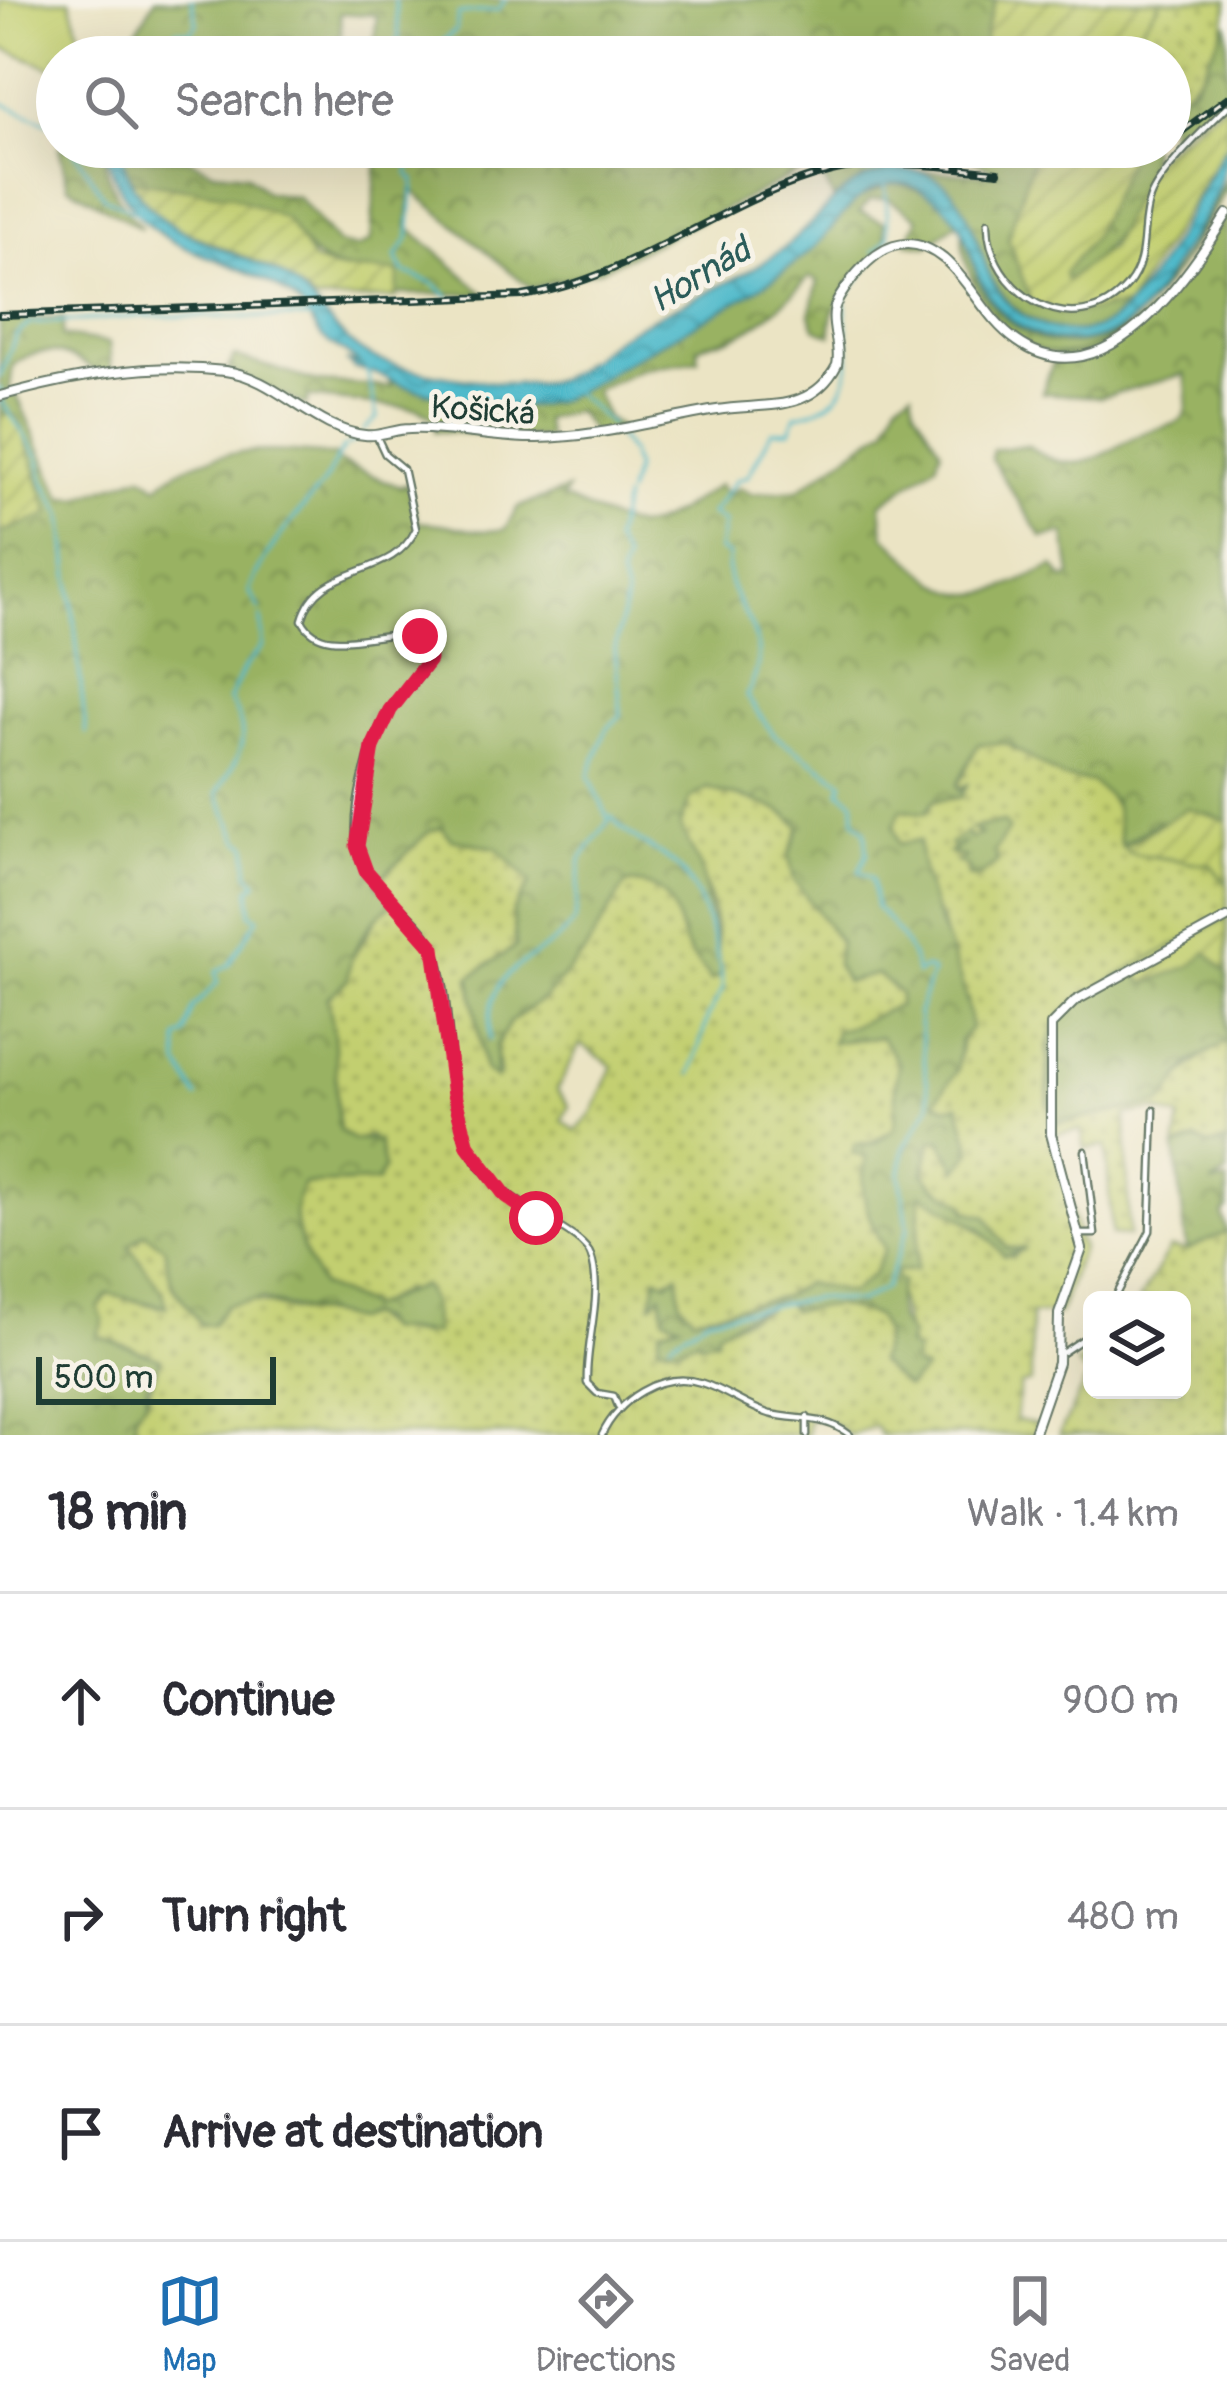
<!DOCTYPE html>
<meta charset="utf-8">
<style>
body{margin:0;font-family:Pangolin,sans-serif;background:#f2f2f3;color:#2b2b33}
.controls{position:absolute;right:36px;bottom:36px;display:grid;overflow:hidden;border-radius:18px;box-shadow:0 12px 48px #0002}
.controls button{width:108px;height:108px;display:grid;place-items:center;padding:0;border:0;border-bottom:3px solid #e1e1e2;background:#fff;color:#2b2b33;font:60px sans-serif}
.scale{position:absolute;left:36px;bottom:30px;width:240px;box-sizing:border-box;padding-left:12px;border:6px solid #1f3d34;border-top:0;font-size:33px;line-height:42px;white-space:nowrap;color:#1f3d34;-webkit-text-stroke:9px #f7f3e8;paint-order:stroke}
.stop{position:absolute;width:36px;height:36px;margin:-27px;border:9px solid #e11d48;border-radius:50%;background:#fff}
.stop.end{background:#e11d48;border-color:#fff;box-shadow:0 3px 12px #0008}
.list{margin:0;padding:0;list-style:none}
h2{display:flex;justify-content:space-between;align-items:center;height:156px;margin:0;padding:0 48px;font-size:51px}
h2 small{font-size:39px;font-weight:400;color:#7c7c81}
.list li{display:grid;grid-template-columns:78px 1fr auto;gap:36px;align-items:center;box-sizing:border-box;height:216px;padding:0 48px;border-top:3px solid #e1e1e2}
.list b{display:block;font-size:45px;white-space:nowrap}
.list em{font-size:39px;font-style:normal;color:#7c7c81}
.icon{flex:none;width:66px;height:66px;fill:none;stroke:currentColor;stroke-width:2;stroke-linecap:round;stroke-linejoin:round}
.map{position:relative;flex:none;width:1227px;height:1435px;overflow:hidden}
.search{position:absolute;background:#fff;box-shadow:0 12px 48px #0002;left:36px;right:36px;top:36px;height:132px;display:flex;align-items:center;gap:30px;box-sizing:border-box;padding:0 42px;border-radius:66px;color:#7c7c81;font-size:45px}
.sheet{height:804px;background:#fff}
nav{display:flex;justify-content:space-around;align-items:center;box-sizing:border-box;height:168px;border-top:3px solid #e1e1e2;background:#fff;font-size:33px;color:#7c7c81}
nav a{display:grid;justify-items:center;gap:6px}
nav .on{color:#1f6fb2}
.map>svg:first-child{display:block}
.grass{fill:url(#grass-dots);stroke:#708652;stroke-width:3;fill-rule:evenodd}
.forest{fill:url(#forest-crowns);stroke:#5c784b;stroke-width:3}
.garden{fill:url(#garden-furrows);stroke:#708652;stroke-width:3}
.pitch{fill:#c2cf70;stroke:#708652;stroke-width:3}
.water{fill:url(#water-waves);stroke:#377c80;stroke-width:3}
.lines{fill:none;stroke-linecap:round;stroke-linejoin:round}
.stream{stroke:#4fbacb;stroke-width:3}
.minor-casing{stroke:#676;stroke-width:9}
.tertiary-casing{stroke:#676;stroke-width:12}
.minor{stroke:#fff;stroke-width:4.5}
.tertiary{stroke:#fff;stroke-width:8}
.rail-casing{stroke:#1f3d34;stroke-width:8}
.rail{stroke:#f7f3e8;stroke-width:3;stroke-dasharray:9;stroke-linecap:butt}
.route{stroke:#e11d48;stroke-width:15}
.labels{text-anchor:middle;stroke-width:10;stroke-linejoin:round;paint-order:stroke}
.street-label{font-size:33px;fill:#1f3d34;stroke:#f7f3e8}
.water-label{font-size:36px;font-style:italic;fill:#2b5c5a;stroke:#f7f3e8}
</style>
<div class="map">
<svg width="1227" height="1435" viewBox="0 0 1227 1435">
<defs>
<pattern id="grass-dots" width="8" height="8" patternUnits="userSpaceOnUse" patternTransform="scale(3)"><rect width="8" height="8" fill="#c2cf70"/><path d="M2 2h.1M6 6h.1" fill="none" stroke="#9da95d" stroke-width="1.8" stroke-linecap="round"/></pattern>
<pattern id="forest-crowns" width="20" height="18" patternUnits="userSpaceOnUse" patternTransform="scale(3)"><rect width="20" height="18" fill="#99b262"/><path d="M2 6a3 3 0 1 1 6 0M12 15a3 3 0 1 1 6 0" fill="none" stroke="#7c9252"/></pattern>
<pattern id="garden-furrows" width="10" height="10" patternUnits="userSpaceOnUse" patternTransform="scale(3)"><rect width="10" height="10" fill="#c2cf70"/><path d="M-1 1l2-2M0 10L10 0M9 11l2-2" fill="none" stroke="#9da95d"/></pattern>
<pattern id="water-waves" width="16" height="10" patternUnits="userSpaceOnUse" patternTransform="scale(3)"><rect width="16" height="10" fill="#4fbacb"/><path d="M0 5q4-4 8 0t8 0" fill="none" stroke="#4198a6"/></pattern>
</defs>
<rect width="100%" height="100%" fill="#f7f3e8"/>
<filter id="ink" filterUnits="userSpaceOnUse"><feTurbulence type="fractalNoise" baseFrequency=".00833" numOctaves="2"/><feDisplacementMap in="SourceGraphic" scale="24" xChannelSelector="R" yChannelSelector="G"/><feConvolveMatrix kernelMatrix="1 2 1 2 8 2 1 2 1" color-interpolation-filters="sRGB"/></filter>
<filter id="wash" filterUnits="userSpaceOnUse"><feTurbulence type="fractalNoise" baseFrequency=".004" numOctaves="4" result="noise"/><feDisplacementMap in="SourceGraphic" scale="48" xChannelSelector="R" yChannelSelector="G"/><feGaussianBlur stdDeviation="2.7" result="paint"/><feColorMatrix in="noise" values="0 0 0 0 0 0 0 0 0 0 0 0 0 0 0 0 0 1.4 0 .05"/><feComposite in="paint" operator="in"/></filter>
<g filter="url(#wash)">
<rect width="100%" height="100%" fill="#ebe4c4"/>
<!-- grass -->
<g class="grass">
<path d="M1161 0H1227C1227 40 1203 80 1170 102V57H1121Z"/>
<path d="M1006 743 1063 778 1092 782 1107 794 1117 810 1120 845 1130 853 1211 865 1227 885V918L1075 1001 1047 1046 1048 1106 1162 1103C1181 1074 1196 1058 1227 1041V1142L1210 1146 1195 1140 1175 1148 1180 1118 1153 1110 1126 1115 1129 1236 1112 1235 1106 1146 1085 1149 1081 1130 1051 1135 1082 1249 1059 1314H1031V1382L1020 1385 1015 1420 1037 1424 1033 1435H880L875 1426 850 1435 830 1421 808 1417 807 1435 148 1434 135 1428V1413L146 1401 160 1359 98 1336 103 1320 97 1308 109 1294 159 1307 128 1246 146 1233 163 1243 213 1324 226 1305C255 1295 268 1307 295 1311 317 1314 332 1312 354 1320L367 1316 385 1329 424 1335 406 1289 372 1307 321 1286C305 1255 283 1218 304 1184L377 1182 371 1136 354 1140 339 1130 331 1093 336 1063 327 998 382 910 376 884 428 832 442 827 451 839 497 848 531 882 513 912 516 946 470 977 484 1070 500 1076 496 1046 510 1022 544 998 584 953 625 883C679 884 671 913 687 947 692 958 704 969 710 980 732 937 700 867 680 826L690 799 708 788C740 800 774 799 800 827 795 866 815 914 840 942L836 964 846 982 877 974 900 993 899 1006C876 1013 859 1027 837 1030L833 1042 882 1037 899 1064C892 1086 898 1106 894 1129L853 1153 867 1157 878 1238 885 1248 873 1275 850 1293 805 1283 785 1296 693 1317 680 1302 677 1276 661 1282 664 1308 680 1323 660 1329 658 1345 679 1347 767 1309 770 1303C805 1300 843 1304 876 1316L885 1335 878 1362 906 1387 911 1384 916 1374 895 1279V1271L916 1269 921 1193 944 1203 1012 1257 1023 1248H1006C990 1215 947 1205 924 1173L931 1141 941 1140 950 1158 946 1107 935 1101 938 1090 957 1071 968 1000 955 978 941 921 921 884 919 841 898 844 894 826 901 809 921 813 933 801 956 798 966 785 956 789 978 744ZM580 1044 613 1066 592 1114 576 1131 562 1120 569 1106 557 1090Z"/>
<polygon points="1227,1232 1227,1435 1059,1435 1088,1376 1077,1364 1092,1351 1092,1390 1182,1390 1182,1300 1139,1300 1170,1248 1187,1250"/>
</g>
<!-- forest -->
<g class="forest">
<polygon points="155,0 996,0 985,57 373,57 377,15 340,13 341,35 316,57 143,57 125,50"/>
<polygon points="1227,23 1227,96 1170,138 1170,102 1194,86"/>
<path d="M59 147 105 152C104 184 123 208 142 229L68 186Z"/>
<path d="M121 147H141L133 158 188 159 213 171 246 174 266 192 298 197 338 244 357 248 371 241 378 147H900L796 174 602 269 531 288 412 190 408 227 485 294H395L399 273C339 269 318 275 286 219L128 179Z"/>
<path d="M948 147H1020L1032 161 1008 238 1032 304 1116 301 1127 306C1090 351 1028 331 998 289 976 259 962 220 946 186L868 178 833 198 822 175C888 161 936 177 998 173Z"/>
<path d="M1128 147H1151C1144 194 1113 255 1065 281L1064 273 1093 237 1128 160Z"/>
<path d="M1227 180V189C1183 264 1091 430 993 315 976 295 959 255 963 230 971 253 975 279 989 300 1025 352 1097 360 1141 313 1177 276 1202 225 1227 180Z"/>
<path d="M895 182 936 196 959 221 927 246 907 243 918 218 887 198 869 200 859 212 884 222 886 242C869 280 828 289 831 335L815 328 810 315 818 281 809 277C791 297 760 326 735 336 723 341 710 341 698 347V360L641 369 594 390 607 418 624 431 595 435 576 411 544 419 548 438 435 431 436 420 419 409 308 397 306 406 228 369 234 356 317 382 392 387 389 381 417 390H578L758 288 810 252 853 200Z"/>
<path d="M1227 212V821L1205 813 1157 823 1121 845 1114 801 1092 782 1063 778 1006 743 978 744 957 785 959 791 968 784 961 797 933 801 926 813 901 809 894 826 899 844 919 840C922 906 965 963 971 1028L960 1040 957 1071 935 1101 946 1107 959 1105 972 1151 957 1170 941 1140 931 1141 924 1173 934 1186 964 1203 966 1211 986 1216 1006 1248 1025 1249 1004 1256 981 1229 921 1194 916 1270 896 1271 895 1278 902 1282C893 1300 896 1323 911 1336L907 1345 915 1351 914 1366 925 1370 906 1387 878 1362 885 1335 876 1316 836 1305 792 1311 787 1303H771L717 1331 716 1339 700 1342 697 1338 678 1347 658 1345 660 1329 680 1323 664 1317 661 1294 652 1303 657 1277 668 1282 678 1274 680 1302 693 1317 785 1296 805 1283 850 1293 873 1275 885 1249C869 1223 856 1188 867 1158L853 1153 855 1144 874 1143 894 1129C898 1106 892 1086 899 1064L881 1037 832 1042 836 1030C859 1027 875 1013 898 1006L900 993 877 974 846 982 836 964 840 942 794 880 789 855 800 827C775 799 740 800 708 788L690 799 680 826 701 868 722 975 711 980C704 969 693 959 687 948 671 914 679 884 626 883L584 953 544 998 510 1022 496 1046V1079L485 1070 470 977 516 946 513 912 530 882 497 848 451 839 442 827 428 832 376 883 396 901C372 917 348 950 348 980L327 998C340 1041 333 1086 339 1130L354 1140H378L384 1168 377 1182 304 1184C283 1218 305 1255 321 1286L371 1307 423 1285 432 1304 435 1333 385 1330 379 1320 367 1316 354 1321C322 1308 292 1312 262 1299L226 1305 213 1324 202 1325 172 1285 164 1247 145 1233 129 1246 163 1292 166 1307 108 1294 98 1308 103 1320 98 1336 161 1359 147 1385 146 1401 135 1413V1428L154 1435H0V533L50 513 18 418 0 415V320L64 318 62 336 109 343 111 371 100 375C73 353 42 342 13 365L9 393 15 391 62 497 78 498 142 475 158 486C200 444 279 449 335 456L339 462 400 487 407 484 418 523C453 521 466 536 505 529L518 507 567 490 563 498C653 538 638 536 719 485L726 494 740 488 751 494 798 490 887 427 898 400 912 391 915 408 941 449 936 464 881 504 884 535C957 605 962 610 1054 566L1065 580 1071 575 1065 533 1042 537 991 459 993 450 1027 445C1079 483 1102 452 1146 432 1159 427 1182 427 1186 412 1189 402 1186 384 1185 374L1101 397 1042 393 1055 357C1138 352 1184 276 1227 212Z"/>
<polygon points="1004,822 1009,829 994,852 998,862 978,878 967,876 969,868 957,862 966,858 949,853 965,842 954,849 950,844 967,832 970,839 981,834 971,828"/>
<path d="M1207 952 1227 973V1041L1191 1062 1162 1103 1050 1125C1047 1011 1039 1026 1135 966L1143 984Z"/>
<polygon points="1196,1140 1210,1146 1227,1142 1227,1174 1211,1184 1227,1181 1227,1209 1222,1215 1227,1232 1187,1250 1175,1148"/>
</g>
<!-- garden -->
<g class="garden">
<polygon points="996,0 1161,0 1121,57 985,57 985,32"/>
<polygon points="1227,102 1227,144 1127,306 1066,314 1032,304 1008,238 1032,161 1020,147 1128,147 1128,160 1093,237 1064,273 1066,280 1110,248 1151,160"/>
<polygon points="128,179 231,195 286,219 314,261 336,269 399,272 396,298 315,301 276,271 177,228 148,207"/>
<polygon points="6,413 18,417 50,514 0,533 0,415"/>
<polygon points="1188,808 1227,821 1227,885 1211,865 1130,853 1124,846"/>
<polygon points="1227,918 1227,973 1207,952 1193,965 1143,984 1135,966"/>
</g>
<!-- pitch -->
<polygon class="pitch" points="0,0 70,0 86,57 57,57 57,70 0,47"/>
<!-- water -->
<path class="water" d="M1227 144C1227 189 1201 221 1178 258 1166 278 1152 302 1136 317 1092 357 1026 347 992 300 961 257 977 219 922 191 916 187 907 182 897 183 853 186 838 228 808 253 757 295 694 324 637 356 608 372 580 394 549 403 514 414 440 397 405 386 388 380 372 369 355 369L346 361 360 365C349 353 334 348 323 338 313 328 308 311 296 301 222 241 135 268 105 147H121C130 226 212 242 272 270 311 288 336 341 372 357 408 373 512 389 549 382 574 376 596 352 617 338 670 305 734 286 784 248 820 220 842 176 893 171 967 164 970 233 992 280 1014 327 1083 351 1121 313 1166 268 1194 198 1227 144Z"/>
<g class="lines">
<!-- stream -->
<g class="stream">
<polyline points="125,57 153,50 177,30 190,32 197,24 192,0"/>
<polyline points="391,57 399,36 395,0"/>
<polyline points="435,57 439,44 456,30 458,14 498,10 505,0"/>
<polyline points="0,102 57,127"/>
<polyline points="72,147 104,197 139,214"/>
<polyline points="416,147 408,174 414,180 409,238 396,257 403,272 433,283 449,297"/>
<polyline points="874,252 889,238 885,184"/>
<polyline points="847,331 844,299 870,264"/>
<polyline points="0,377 16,335 29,324 146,316 315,318"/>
<polyline points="0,388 2,402 39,457 44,481 63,515 86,733"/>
<polyline points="574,392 611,425"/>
<polyline points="364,430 377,418 367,370"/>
<polyline points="618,437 631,454"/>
<polyline points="348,445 355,440"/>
<polyline points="627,494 635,468 631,458"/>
<path d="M260 610 249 591C265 550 291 522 319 489 330 476 334 460 344 447"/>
<path d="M611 816C629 839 654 848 675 865 700 885 720 954 723 989L708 1016 691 1074"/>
<path d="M490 1040C484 959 535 970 575 921L581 859 609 820 589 776 606 730 621 715 615 649 626 597 620 575 625 560 614 541 624 499"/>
<path d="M198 1098 179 1064 178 1038 185 1035 193 1008 218 982 216 971 229 965 258 918 251 914 250 888 257 883 248 873V845L239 840 217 793C238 757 255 738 229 700L244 668 263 646 261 617"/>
<path d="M670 1342 708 1317 816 1298 859 1302 885 1288 908 1228 900 1174 904 1148 930 1105 918 1013 932 972 925 968 917 974C913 951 893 923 876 908L872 878 859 871 867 854 865 830 855 821 854 801 840 791 843 782 775 736 746 696C785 629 717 605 729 556L719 550 724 522 711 514 736 480 748 476 772 431H790L796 415C845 406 853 381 847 334"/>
</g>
</g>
</g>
<g filter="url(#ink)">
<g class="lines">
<defs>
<g id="minor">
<path d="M988 222C986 292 1075 348 1128 285 1150 258 1139 228 1150 198 1159 173 1207 126 1227 107"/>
<path d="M377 437 385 454 403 469 416 529C392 582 319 560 302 620 326 666 396 616 427 643 436 674 403 688 389 711 368 746 349 811 358 852 367 891 415 909 432 944 455 991 444 1084 466 1142 491 1206 581 1226 591 1256 604 1295 585 1343 587 1383L597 1393 614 1396 618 1406"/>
<polyline points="1081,1234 1095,1234 1085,1151"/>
<polyline points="1114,1300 1150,1231 1154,1110"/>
<polyline points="1059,1355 1092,1333"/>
<polyline points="807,1417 807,1435"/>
<path d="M602 1435C617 1401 661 1370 702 1383 725 1390 746 1407 770 1414 800 1421 824 1415 850 1435"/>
</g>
<g id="tertiary">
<path d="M0 396C73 376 148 362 225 371 276 377 314 430 365 435 380 437 394 429 410 429 452 427 494 439 537 438 600 437 656 420 717 410 763 402 811 415 837 365 841 346 831 329 834 311 835 301 846 288 852 279 877 248 907 229 944 259 972 283 986 320 1017 341 1104 403 1189 276 1227 214"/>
<polyline points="1033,1435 1058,1363 1059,1314 1082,1249 1051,1134 1051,1025 1075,1001 1227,918"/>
</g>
</defs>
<!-- minor casing -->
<use href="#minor" class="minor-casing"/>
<!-- tertiary casing -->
<use href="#tertiary" class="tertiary-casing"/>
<!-- minor -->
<use href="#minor" class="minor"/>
<!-- tertiary -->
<use href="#tertiary" class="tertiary"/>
<defs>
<g id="rail">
<polyline points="1170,140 1227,98"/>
<path d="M0 315 522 296C634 279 723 198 831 171 886 158 942 166 998 172"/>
</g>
</defs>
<!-- rail casing -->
<use href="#rail" class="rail-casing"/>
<!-- rail -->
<use href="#rail" class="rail"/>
</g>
</g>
<g class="lines" filter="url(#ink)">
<!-- route -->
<polyline class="route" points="420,636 428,643 429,660 390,710 373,747 357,846 366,871 434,948 454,1095 468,1146 506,1196 536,1218"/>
</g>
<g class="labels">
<!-- street labels -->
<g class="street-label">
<text transform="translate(483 409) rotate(4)" y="12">Košická</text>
</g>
<!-- water labels -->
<g class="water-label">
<text transform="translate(699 274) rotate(-31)" y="13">Hornád</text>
</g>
</g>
</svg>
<div class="controls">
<button><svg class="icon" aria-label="layers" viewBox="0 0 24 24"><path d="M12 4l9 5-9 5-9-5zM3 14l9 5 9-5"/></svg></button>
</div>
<div class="scale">500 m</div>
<div class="stop" style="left:536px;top:1218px"></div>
<div class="stop end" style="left:420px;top:636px"></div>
<div class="search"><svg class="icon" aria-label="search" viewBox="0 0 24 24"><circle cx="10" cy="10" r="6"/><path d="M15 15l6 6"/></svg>Search here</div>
</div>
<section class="sheet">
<h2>18 min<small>Walk · 1.4 km</small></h2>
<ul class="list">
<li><svg class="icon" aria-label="ahead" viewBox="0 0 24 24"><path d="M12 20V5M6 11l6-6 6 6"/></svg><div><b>Continue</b></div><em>900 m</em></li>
<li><svg class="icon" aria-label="right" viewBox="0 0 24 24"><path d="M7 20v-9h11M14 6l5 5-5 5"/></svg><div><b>Turn right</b></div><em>480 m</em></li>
<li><svg class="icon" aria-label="arrive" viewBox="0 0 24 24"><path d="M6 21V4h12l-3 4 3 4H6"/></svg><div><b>Arrive at destination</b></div></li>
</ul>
</section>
<nav>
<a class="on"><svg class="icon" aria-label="map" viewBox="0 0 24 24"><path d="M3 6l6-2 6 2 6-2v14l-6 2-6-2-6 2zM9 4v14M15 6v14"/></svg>Map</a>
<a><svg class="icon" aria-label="directions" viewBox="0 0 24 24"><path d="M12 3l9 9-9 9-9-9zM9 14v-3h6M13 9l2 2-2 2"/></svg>Directions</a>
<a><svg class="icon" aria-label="saved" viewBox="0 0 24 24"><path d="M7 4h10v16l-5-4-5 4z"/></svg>Saved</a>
</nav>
